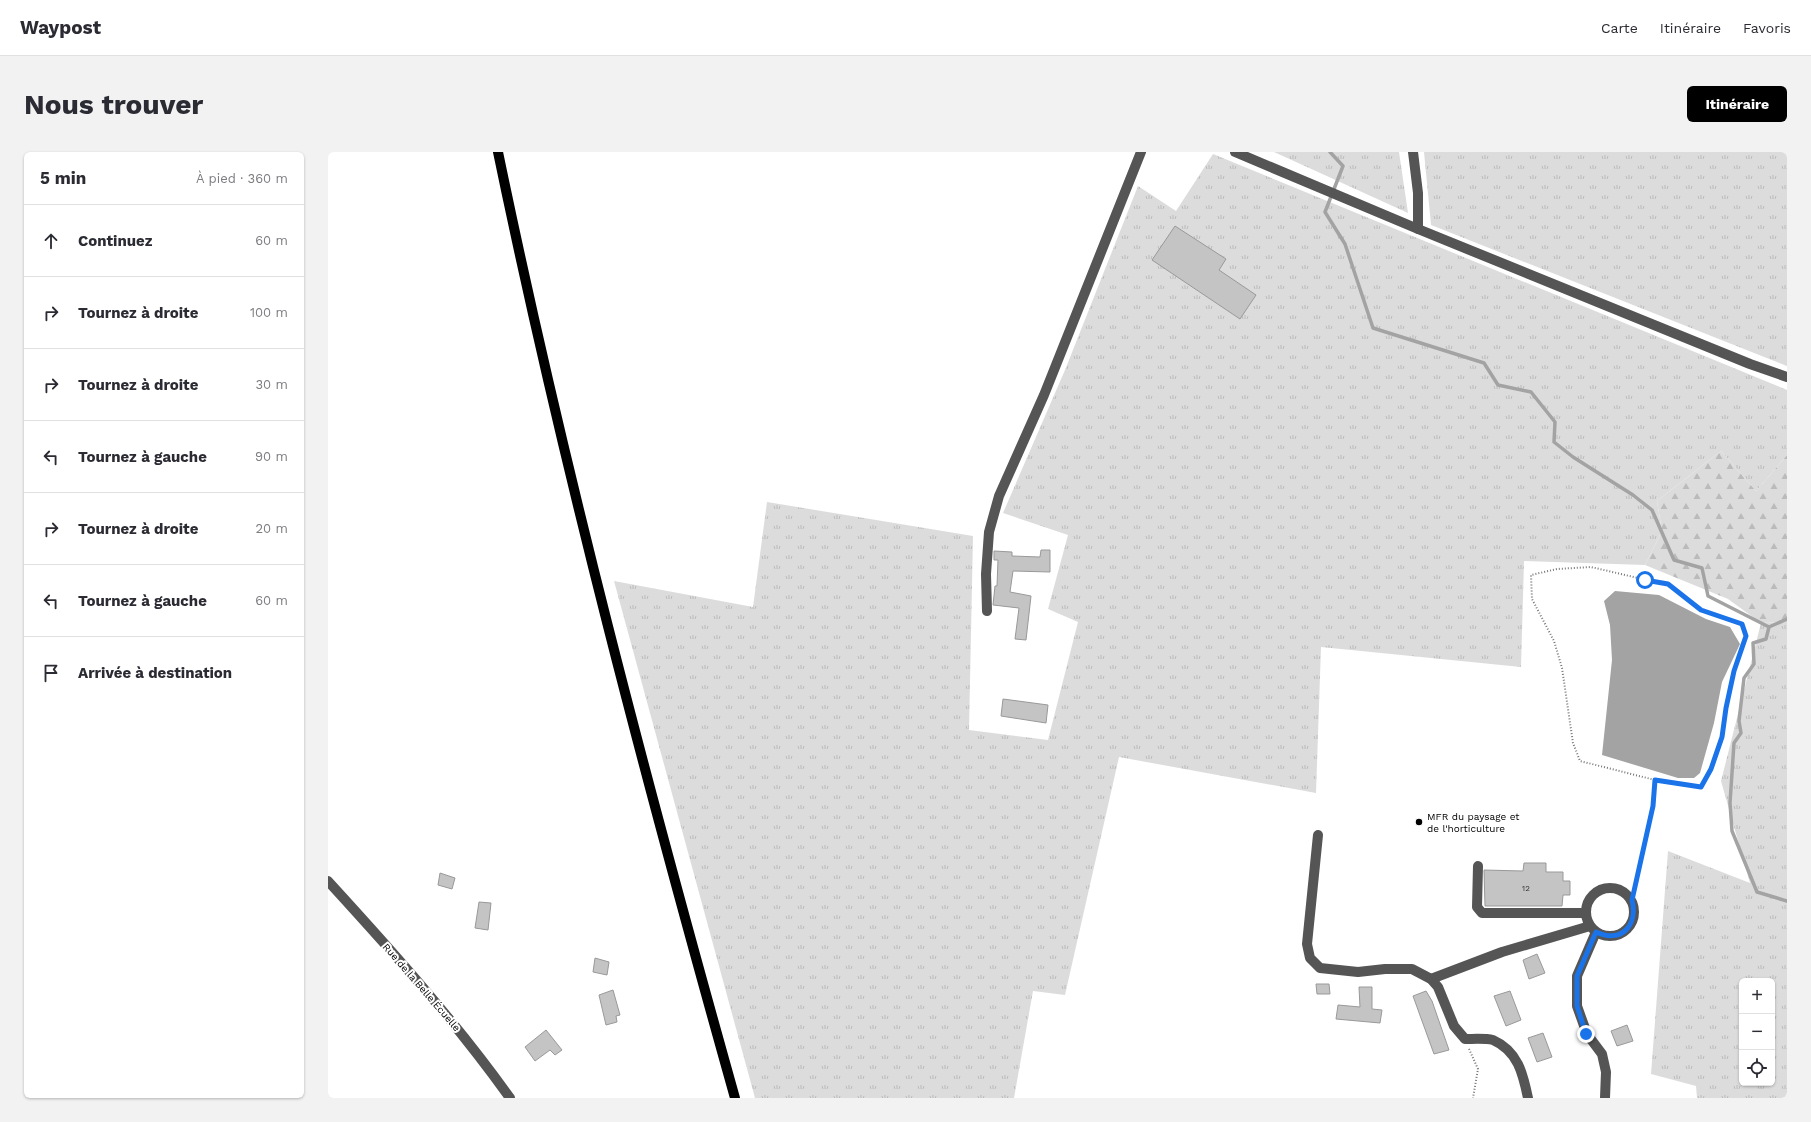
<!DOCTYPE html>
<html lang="fr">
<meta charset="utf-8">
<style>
body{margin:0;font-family:"Work Sans",sans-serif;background:#f2f2f3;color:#2b2b33}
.controls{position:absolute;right:12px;bottom:12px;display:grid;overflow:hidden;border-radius:6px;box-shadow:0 1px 3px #0004}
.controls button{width:36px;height:36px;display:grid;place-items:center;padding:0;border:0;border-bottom:1px solid #e1e1e2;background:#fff;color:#2b2b33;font:20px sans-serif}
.stop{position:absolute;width:12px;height:12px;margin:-9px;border:3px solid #1a73e8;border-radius:50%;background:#fff}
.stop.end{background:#1a73e8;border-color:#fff;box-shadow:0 1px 4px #0008}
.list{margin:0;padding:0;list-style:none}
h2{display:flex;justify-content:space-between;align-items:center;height:52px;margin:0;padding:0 16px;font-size:17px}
h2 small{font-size:13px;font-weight:400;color:#7c7c81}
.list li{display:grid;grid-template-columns:26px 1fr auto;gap:12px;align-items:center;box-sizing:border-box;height:72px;padding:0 16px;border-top:1px solid #e1e1e2}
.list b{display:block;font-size:15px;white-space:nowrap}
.list em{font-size:13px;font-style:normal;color:#7c7c81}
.icon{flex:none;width:22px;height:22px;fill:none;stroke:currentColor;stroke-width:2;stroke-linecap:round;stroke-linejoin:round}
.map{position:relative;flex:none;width:1459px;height:946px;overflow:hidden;border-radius:6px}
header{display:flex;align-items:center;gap:24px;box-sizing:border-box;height:56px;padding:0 20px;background:#fff;border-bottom:1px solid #e1e1e2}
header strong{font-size:19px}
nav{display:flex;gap:22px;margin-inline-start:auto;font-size:14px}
.intro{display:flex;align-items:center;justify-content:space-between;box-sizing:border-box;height:96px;padding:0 24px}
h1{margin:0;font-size:28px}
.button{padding:10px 18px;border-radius:6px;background:#000;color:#fff;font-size:14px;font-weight:700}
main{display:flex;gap:24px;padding:0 24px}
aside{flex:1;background:#fff;border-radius:6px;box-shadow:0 1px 3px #0004}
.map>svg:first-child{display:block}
.grass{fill:url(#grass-tufts);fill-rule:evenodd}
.forest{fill:url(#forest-firs)}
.water{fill:#a3a3a3}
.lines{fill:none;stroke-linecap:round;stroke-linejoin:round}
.stream{stroke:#a3a3a3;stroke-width:3.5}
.building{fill:#c4c4c4;stroke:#999}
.path{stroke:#777;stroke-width:2;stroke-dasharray:1 2;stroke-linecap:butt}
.minor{stroke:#555;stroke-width:10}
.major{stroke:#000;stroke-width:10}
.route{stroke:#1a73e8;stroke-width:5}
.poi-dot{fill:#000;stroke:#fff;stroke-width:1.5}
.labels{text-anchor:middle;stroke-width:4;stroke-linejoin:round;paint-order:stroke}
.number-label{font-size:8px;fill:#313131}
.poi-label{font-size:10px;fill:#000;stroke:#fff;text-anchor:start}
.street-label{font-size:10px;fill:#000;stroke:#fff}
</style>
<header>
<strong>Waypost</strong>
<nav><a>Carte</a><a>Itinéraire</a><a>Favoris</a></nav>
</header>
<div class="intro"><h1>Nous trouver</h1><a class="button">Itinéraire</a></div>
<main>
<aside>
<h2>5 min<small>À pied · 360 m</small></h2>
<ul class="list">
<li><svg class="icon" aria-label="ahead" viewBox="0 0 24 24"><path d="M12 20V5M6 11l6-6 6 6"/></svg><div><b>Continuez</b></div><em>60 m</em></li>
<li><svg class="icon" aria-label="right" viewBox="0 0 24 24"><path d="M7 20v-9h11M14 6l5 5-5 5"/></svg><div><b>Tournez à droite</b></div><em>100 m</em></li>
<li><svg class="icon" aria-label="right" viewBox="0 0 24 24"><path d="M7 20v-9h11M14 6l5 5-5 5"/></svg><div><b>Tournez à droite</b></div><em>30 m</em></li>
<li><svg class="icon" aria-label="left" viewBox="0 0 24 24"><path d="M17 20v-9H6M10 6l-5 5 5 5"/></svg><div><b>Tournez à gauche</b></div><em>90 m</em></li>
<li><svg class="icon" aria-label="right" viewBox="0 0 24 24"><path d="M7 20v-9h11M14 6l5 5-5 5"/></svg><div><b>Tournez à droite</b></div><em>20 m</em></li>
<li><svg class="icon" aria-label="left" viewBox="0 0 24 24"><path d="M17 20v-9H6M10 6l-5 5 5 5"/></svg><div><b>Tournez à gauche</b></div><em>60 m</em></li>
<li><svg class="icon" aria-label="arrive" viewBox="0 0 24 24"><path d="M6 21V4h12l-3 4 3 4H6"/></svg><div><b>Arrivée à destination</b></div></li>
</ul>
</aside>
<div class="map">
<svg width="1459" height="946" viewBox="0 0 1459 946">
<defs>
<pattern id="grass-tufts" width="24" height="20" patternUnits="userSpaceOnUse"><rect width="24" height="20" fill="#dcdcdc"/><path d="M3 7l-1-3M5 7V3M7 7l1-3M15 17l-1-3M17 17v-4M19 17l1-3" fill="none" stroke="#bbb"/></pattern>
<pattern id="forest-firs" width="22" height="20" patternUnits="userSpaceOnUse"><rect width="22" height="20" fill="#dcdcdc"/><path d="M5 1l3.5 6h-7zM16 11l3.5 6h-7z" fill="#bbb"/></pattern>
</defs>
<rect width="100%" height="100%" fill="#fff"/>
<!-- grass -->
<g class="grass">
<polygon points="946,0 1071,0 1080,61"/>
<polygon points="1096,0 1459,0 1459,214 1103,73"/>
<polygon points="885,2 1459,238 1459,303 1428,339 1393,299 1329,349 1334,379 1317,413 1196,409 1193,515 993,495 988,641 791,605 737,843 705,839 686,946 427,946 286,429 425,455 439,350 645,384 641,578 720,588 750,470 720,457 740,383 675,361 737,218 810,34 848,59"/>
<path d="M1459 470V946H1369L1368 934 1323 922 1340 699 1422 731 1393 629 1433 471ZM1414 829H1444V931H1414Z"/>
</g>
<!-- forest -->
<polygon class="forest" points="1393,299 1428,339 1459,303 1459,470 1433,471 1400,447 1317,413 1334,379 1329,349"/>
<!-- water -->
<polygon class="water" points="1287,439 1331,443 1378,467 1402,475 1412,492 1394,530 1386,571 1372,621 1366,626 1350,626 1274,603 1284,508 1282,473 1276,449"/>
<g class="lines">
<!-- stream -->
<g class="stream">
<polyline points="1002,0 1015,14 997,60 1017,92 1045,176 1156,211 1170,233 1203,240 1227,270 1226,290 1245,305 1305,343 1324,358 1346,408 1374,416 1380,444 1441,475 1459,467"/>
<polyline points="1441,475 1438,487 1425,491 1426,512 1416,526 1411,569 1413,581 1406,591 1402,651 1404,679 1429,740 1459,749"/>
</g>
</g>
<!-- building -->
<g class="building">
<polygon points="847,74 898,107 891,118 928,143 912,167 824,108"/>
<polygon points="713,398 722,398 722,420 685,419 682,440 703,444 698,488 687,487 691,456 665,453 667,434 669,434 670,408 666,408 666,399 684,400 684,404 712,405"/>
<polygon points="675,547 720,553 718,571 673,564"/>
<polygon points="1196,711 1218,711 1218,720 1235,720 1235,729 1242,729 1242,743 1235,743 1234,754 1157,754 1156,718 1195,719"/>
<polygon points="112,721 127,726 124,737 110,733"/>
<polygon points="151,750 163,751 160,778 147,776"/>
<polygon points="1209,802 1217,821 1201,827 1195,808"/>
<polygon points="267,806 281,810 279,823 265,820"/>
<polygon points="988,832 1001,832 1002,842 989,842"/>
<polygon points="1031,835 1044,835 1044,857 1054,858 1052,871 1008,867 1010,853 1032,855"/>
<polygon points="285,838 292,863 288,864 289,870 278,873 271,843"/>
<polygon points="1098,839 1104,849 1121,898 1106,902 1085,844"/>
<polygon points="1182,839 1193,868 1178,874 1166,844"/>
<polygon points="1299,873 1305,889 1289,894 1283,879"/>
<polygon points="218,878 234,898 227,903 222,898 207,909 197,895"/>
<polygon points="1215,881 1224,905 1209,910 1200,886"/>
</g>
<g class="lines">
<!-- path -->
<g class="path">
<polyline points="1304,748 1325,654 1327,628 1252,609 1245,591 1234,516 1226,489 1204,447 1203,423 1229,417 1263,415 1340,433 1373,458 1414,472 1418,484 1406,519 1398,556 1394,585 1383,617 1373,635 1327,628"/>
<polyline points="1141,897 1150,917 1145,946"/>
</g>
<!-- minor -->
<g class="minor">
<polyline points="907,0 1090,77 1422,212 1459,225"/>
<polyline points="1085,0 1090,41 1090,77"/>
<polyline points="659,459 658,422 661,380 671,344 716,243 813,0"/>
<path d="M990 683 979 792 982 806 992 816 1030 820 1057 817H1084L1103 827 1110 835 1126 874 1137 887C1145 887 1157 886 1165 888 1190 899 1195 922 1200 946"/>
<polyline points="1150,714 1149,755 1154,761 1258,761"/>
<path d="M0 729C64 799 127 869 182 946"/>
<circle cx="1282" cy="760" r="24"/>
<polyline points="1268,780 1249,824 1249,854 1259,882 1274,902 1278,920 1277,946"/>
<polyline points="1103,827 1174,800 1262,774"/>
</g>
<!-- major -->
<path class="major" d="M170 0C236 319 319 633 407 946"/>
</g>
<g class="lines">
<!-- route -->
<path class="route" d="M1258 882 1249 854V824L1268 780C1294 792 1310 773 1304 748L1325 654 1327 628 1373 635 1383 617 1394 585 1398 556 1406 519 1418 484 1414 472 1373 458 1340 432 1317 428"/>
</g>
<!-- markers -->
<circle class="poi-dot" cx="1091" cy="670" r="4"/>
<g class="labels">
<!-- number labels -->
<g class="number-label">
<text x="1198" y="739">12</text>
</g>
<!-- poi labels -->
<g class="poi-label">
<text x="1099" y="668">MFR du paysage et<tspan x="1099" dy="12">de l'horticulture</tspan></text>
</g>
<!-- street labels -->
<g class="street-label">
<text transform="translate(94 835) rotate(49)" y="4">Rue de la Belle Écuelle</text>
</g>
</g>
</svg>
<div class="controls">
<button>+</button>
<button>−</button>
<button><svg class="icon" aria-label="locate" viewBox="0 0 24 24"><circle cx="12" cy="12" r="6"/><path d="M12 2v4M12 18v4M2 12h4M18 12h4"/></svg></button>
</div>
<div class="stop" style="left:1317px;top:428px"></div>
<div class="stop end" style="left:1258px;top:882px"></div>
</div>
</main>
